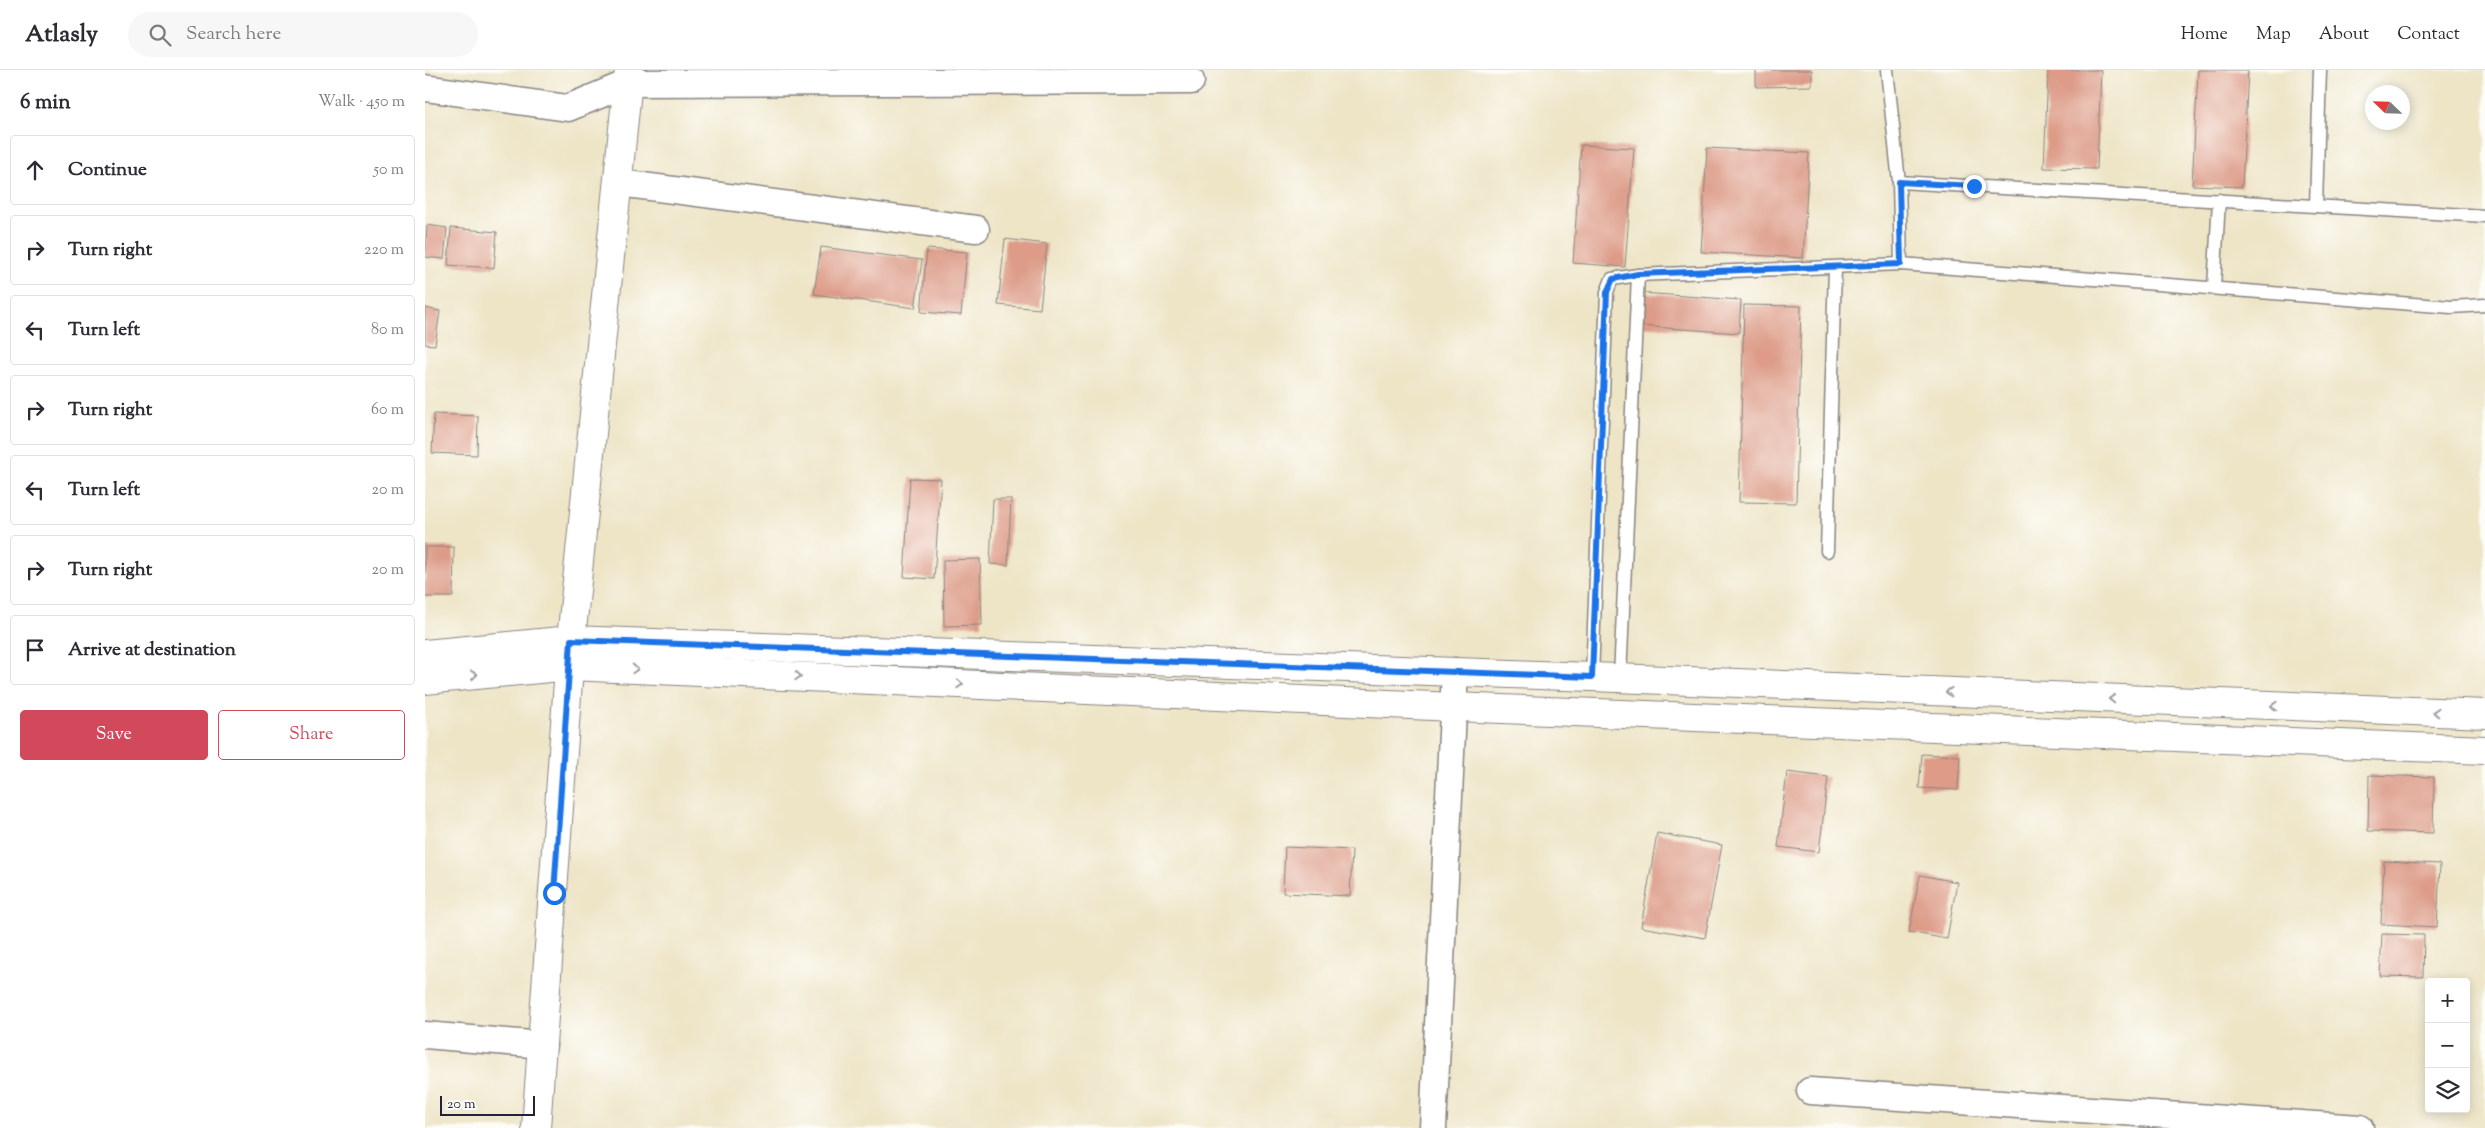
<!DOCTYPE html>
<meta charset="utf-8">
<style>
body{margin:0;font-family:"Sorts Mill Goudy",serif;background:#f7f7f7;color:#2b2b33}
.controls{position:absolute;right:15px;bottom:15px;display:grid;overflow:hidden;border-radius:5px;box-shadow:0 2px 12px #0003}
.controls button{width:45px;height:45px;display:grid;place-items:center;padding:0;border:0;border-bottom:1px solid #e1e1e2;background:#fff;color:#2b2b33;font:25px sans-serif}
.compass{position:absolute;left:1940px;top:15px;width:45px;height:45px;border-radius:50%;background:#fff;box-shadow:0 2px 12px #0003;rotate:293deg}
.scale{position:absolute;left:15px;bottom:12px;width:95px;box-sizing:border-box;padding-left:5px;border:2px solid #22223b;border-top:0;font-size:14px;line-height:18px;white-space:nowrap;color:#22223b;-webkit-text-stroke:4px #fdfcf7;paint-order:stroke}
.stop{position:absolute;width:15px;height:15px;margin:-11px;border:4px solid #1a73e8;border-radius:50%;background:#fff}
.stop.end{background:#1a73e8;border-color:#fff;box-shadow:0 1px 5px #0008}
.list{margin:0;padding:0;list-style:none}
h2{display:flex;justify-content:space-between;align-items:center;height:65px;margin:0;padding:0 20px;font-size:21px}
h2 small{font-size:16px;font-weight:400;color:#7c7c81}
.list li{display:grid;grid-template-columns:32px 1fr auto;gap:15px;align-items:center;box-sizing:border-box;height:70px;margin:0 10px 10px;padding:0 10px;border:1px solid #e1e1e2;border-radius:5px}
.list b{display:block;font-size:19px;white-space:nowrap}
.list em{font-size:16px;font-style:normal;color:#7c7c81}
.actions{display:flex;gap:10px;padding:15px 20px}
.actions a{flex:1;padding:11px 0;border:1px solid #d1495b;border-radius:5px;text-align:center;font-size:18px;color:#d1495b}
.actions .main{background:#d1495b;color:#fff}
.icon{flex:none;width:28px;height:28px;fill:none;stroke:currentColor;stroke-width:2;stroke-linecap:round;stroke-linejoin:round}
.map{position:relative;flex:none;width:2060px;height:1058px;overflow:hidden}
header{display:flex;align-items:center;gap:30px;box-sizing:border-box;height:70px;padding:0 25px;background:#fff;border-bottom:1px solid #e1e1e2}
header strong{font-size:24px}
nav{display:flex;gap:28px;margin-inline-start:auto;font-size:18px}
.search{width:350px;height:45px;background:#f7f7f7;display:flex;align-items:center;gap:12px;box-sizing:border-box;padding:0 18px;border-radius:28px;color:#7c7c81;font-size:19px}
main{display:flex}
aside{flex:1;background:#fff}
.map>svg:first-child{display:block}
.building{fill:#dd9b88}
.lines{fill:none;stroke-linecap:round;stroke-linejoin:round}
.service-casing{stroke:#888481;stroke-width:15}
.minor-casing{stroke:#888481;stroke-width:29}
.tertiary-casing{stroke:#888481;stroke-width:30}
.service{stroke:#fff;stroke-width:12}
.minor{stroke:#fff;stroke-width:26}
.tertiary{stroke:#fff;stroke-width:28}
.oneway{stroke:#9c9ca7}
.route{stroke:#1a73e8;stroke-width:6}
</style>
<header>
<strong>Atlasly</strong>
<div class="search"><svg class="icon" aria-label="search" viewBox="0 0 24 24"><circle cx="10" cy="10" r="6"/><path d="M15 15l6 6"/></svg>Search here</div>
<nav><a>Home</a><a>Map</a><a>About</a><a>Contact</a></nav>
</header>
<main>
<aside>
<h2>6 min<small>Walk · 450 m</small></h2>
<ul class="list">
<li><svg class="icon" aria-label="ahead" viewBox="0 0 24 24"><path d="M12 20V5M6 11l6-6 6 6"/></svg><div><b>Continue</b></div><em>50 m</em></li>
<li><svg class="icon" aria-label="right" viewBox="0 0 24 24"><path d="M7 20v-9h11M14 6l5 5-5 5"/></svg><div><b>Turn right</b></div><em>220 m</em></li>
<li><svg class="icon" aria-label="left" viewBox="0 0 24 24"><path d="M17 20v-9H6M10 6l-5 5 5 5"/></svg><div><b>Turn left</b></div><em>80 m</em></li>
<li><svg class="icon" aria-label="right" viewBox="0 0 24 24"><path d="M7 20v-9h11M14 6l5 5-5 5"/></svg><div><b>Turn right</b></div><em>60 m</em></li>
<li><svg class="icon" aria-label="left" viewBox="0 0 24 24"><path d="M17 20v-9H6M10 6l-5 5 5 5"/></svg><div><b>Turn left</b></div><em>20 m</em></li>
<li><svg class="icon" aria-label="right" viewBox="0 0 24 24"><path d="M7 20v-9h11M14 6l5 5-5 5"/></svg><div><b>Turn right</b></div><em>20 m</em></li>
<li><svg class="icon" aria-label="arrive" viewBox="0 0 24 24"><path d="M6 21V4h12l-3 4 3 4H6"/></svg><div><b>Arrive at destination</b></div></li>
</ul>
<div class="actions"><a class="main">Save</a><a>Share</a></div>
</aside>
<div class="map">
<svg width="2060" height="1058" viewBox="0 0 2060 1058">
<rect width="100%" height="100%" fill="#fdfcf7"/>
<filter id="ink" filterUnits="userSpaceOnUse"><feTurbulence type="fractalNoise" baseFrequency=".02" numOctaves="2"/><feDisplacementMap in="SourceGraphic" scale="10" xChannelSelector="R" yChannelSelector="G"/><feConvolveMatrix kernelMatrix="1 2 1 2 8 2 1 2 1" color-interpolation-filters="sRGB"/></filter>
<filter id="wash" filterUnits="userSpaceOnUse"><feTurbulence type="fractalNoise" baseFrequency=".0096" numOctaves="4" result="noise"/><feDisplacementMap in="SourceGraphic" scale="20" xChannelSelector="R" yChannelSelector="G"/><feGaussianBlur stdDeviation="1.12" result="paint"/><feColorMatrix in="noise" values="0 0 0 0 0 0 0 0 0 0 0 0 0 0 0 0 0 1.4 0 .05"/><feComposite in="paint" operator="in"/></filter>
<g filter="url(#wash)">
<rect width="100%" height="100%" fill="#eee5c7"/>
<g id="blocks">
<!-- building -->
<g class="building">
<polygon points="1331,0 1387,0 1387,16 1331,17"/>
<polygon points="1623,0 1676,0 1672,99 1619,98"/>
<polygon points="1773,0 1823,0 1817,117 1767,115"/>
<polygon points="1156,75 1209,78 1200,197 1148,193"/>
<polygon points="1282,78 1384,83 1378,188 1276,182"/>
<polygon points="2,155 22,158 19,189 0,187"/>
<polygon points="26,158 72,162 69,198 23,195"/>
<polygon points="580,169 622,174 615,239 573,235"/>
<polygon points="396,177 497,190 490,238 389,224"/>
<polygon points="502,179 542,182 536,245 496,242"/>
<polygon points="1216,223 1316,230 1314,263 1213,256"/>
<polygon points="1319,235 1376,236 1371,433 1314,432"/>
<polygon points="0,238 15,241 10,275 0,274"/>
<polygon points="9,344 53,346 52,385 7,383"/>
<polygon points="485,408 516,409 509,509 479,507"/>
<polygon points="568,429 586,429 583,495 565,494"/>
<polygon points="0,477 29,477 28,527 0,527"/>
<polygon points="555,489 557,555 519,556 518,490"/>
<polygon points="1497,684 1535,686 1533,720 1494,718"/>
<polygon points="1362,702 1403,707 1394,782 1353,777"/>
<polygon points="1944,705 2009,707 2008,763 1943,761"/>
<polygon points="1232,763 1297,775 1280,868 1216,857"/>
<polygon points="860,777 927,780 925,826 858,823"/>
<polygon points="1959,791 2015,794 2012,857 1956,854"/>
<polygon points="1495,805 1532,812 1522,869 1484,862"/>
<polygon points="1957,864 1999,865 1998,907 1955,906"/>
</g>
</g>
</g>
<g filter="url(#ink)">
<use href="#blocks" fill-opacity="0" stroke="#888481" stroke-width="1"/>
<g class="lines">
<defs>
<g id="service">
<polyline points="1462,0 1474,112 1476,194 2026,237 2060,235"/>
<polyline points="1474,112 2060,146"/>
<polyline points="1891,136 1895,0"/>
<polyline points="1213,205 1476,194"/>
<polyline points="1789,218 1794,130"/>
<polyline points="1402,481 1410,198"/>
<polyline points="1167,607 1182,222 1187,209 1213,205 1195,608"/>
</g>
<g id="minor">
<polyline points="0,18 143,38 203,13 766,11"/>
<polyline points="194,113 551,159"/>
<polyline points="0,965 118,975"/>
<polyline points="1385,1021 1935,1058"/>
<polyline points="1008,1058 1030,601"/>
</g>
<g id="tertiary">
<polyline points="0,584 146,570 1167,607 2060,644"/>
<polyline points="0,610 145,596 1029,637 2060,680"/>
<polyline points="111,1058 146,570 204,0"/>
</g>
</defs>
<!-- service casing -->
<use href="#service" class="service-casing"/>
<!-- minor casing -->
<use href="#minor" class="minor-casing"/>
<!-- tertiary casing -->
<use href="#tertiary" class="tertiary-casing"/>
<!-- service -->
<use href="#service" class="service"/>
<!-- minor -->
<use href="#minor" class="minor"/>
<!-- tertiary -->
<use href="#tertiary" class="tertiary"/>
</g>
<!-- one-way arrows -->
<defs><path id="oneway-chevron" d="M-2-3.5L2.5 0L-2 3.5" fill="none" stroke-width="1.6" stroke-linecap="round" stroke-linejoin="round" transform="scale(1.25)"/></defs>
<g class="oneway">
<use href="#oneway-chevron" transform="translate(210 599) rotate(3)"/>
<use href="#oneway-chevron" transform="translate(49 605) rotate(-6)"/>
<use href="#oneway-chevron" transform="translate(373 606) rotate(3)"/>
<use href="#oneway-chevron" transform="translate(535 614) rotate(3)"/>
<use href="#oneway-chevron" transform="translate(1524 622) rotate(-178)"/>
<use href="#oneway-chevron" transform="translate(1687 629) rotate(-178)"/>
<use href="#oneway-chevron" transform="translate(1849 636) rotate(-178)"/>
<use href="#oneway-chevron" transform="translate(2011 642) rotate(-178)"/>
</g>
</g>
<g class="lines" filter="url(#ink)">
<!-- route -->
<polyline class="route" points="129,823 146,570 1167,607 1182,222 1188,209 1213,204 1476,194 1474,112 1549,116"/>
</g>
</svg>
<div class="controls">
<button>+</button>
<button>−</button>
<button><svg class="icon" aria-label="layers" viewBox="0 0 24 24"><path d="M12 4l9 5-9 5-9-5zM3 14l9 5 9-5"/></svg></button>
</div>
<svg class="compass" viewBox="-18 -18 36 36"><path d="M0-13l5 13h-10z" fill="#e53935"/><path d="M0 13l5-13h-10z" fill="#7c7c81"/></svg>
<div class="scale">20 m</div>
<div class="stop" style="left:129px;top:823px"></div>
<div class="stop end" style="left:1549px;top:116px"></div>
</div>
</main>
